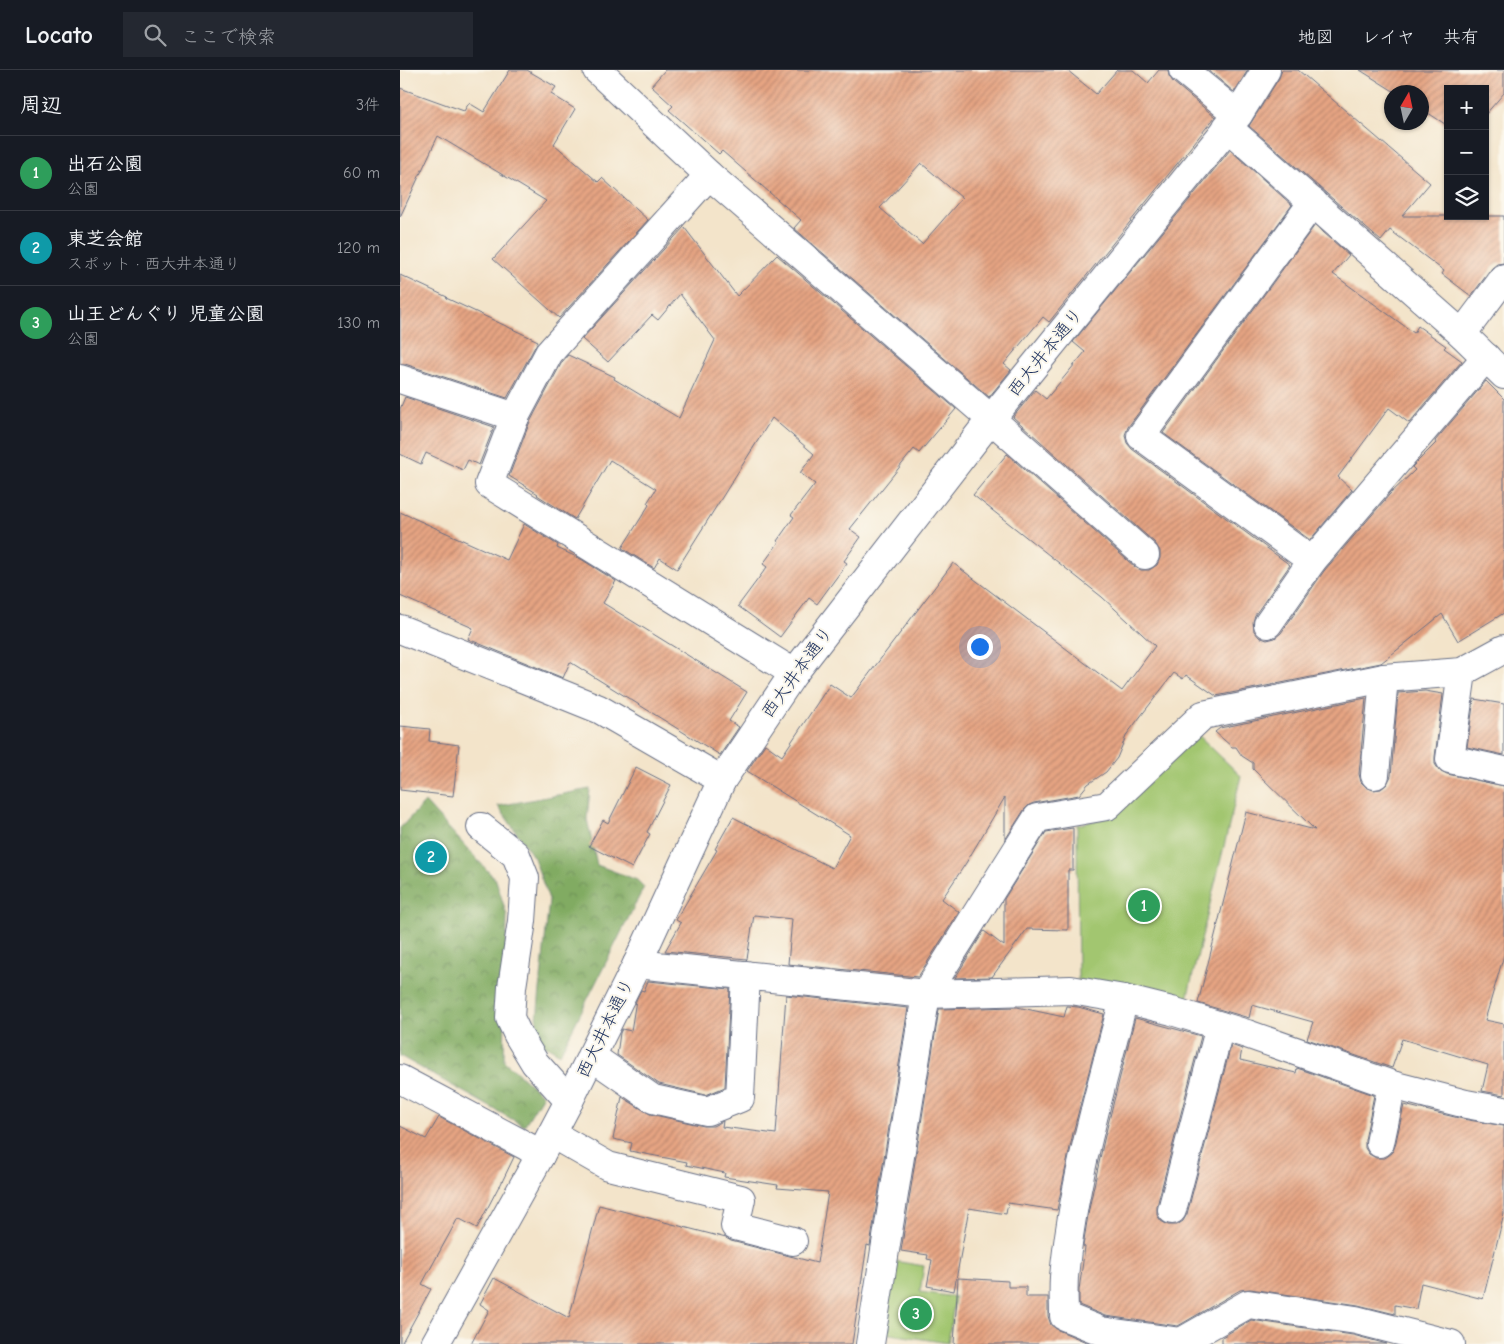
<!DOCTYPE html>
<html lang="ja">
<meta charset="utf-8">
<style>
body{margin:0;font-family:"Comic Neue","Klee One",sans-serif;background:#242831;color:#f1f3f6}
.controls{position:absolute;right:15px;top:15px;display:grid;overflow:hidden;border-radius:0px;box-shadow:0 1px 4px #0004}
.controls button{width:45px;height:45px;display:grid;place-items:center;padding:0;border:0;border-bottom:1px solid #363941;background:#171b24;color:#f1f3f6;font:25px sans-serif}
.compass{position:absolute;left:984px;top:15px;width:45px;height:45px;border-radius:50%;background:#171b24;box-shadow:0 1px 4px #0004;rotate:9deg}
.you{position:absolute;left:579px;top:576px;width:18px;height:18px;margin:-12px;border:4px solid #fff;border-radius:50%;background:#1a73e8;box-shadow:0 0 0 8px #1a73e833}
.badge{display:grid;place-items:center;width:32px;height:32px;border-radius:50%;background:#c8321e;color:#fff;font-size:16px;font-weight:700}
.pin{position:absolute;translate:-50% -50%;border:2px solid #fff;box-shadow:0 1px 5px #0006}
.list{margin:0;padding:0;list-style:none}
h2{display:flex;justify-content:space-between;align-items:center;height:65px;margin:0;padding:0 20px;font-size:21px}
h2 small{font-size:16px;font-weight:400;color:#9ea1a6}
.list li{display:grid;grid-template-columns:32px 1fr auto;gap:15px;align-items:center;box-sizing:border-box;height:75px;padding:0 20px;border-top:1px solid #363941}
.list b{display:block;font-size:19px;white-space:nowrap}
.list p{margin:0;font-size:16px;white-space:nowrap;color:#9ea1a6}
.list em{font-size:16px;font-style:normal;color:#9ea1a6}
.icon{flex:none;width:28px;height:28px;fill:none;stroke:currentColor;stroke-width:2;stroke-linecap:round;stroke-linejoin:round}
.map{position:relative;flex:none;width:1104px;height:1274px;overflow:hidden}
header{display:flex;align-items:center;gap:30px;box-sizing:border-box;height:70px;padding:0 25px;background:#171b24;border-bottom:1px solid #363941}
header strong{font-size:24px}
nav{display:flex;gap:28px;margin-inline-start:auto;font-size:18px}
.search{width:350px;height:45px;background:#242831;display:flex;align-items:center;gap:12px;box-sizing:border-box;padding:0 18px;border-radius:0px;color:#9ea1a6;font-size:19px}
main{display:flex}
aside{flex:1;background:#171b24}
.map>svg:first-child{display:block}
.forest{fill:url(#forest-crowns);stroke:#4e6d60}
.park{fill:#a2c670;stroke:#5e7a67}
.building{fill:url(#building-hatch);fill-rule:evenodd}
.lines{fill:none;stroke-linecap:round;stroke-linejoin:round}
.minor-casing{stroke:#676e84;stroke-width:30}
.minor{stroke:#fff;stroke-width:28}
.labels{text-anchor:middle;stroke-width:4;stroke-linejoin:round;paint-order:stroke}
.street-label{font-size:18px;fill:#1b2f5e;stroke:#fbf7ec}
</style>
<header>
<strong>Locato</strong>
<div class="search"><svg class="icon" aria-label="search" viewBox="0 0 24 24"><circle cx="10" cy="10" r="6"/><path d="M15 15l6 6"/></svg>ここで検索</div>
<nav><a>地図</a><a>レイヤ</a><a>共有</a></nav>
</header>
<main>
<aside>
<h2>周辺<small>3件</small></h2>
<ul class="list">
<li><span class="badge" style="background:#2e9e5b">1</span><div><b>出石公園</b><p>公園</p></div><em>60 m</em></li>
<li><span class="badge" style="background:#0f9aa8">2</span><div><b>東芝会館</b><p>スポット · 西大井本通り</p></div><em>120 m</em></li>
<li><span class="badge" style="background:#2e9e5b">3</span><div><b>山王どんぐり 児童公園</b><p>公園</p></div><em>130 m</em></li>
</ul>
</aside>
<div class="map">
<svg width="1104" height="1274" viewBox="0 0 1104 1274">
<defs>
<pattern id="forest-crowns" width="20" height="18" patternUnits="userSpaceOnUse" patternTransform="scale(1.25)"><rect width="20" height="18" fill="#81ab62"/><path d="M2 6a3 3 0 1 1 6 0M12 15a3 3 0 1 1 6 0" fill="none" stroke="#698c54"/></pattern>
<pattern id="building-hatch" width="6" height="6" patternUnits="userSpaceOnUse" patternTransform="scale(1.25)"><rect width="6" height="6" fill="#e6a482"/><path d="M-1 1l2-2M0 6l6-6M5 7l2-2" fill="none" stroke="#ba866e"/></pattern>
</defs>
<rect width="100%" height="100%" fill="#fbf7ec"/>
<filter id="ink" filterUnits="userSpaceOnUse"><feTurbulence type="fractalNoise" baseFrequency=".02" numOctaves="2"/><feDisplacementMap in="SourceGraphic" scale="10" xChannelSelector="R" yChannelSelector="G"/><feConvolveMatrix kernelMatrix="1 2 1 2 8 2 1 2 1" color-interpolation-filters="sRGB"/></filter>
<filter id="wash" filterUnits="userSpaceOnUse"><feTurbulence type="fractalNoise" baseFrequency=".0096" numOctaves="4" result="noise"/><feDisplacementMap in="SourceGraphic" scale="20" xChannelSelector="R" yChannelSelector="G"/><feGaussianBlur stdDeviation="1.12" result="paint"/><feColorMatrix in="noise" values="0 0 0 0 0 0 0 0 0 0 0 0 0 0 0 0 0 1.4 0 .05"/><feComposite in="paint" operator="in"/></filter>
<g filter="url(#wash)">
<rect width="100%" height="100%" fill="#f3e4ca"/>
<!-- forest -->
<g class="forest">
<polygon points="190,719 187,749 197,795 237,810 244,817 160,984 135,969 149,830 134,788 98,736"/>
<polygon points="25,732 96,810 107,846 104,991 143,1025 124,1056 0,986 0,758"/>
</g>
<!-- park -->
<g class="park">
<polygon points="795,662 841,706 785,937 678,916 677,755 705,748"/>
<polygon points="488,1190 524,1196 520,1222 555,1227 548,1273 478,1262"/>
</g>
<g id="blocks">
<!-- building -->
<g class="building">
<polygon points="110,0 127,0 156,17 151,24 175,39 154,74 198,112 202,108 248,150 159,248 93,189 146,131 38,66 0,147 0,18 64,41 69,33 84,42"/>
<path d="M265 0H667L696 24 717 0H733L748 13 759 0H768L769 6 773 12 815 47 649 252 643 247 604 294 611 300 589 327 394 158 401 150 322 81 319 84 269 40 273 36 251 16ZM521 93 562 128 522 174 480 138Z"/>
<polygon points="808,0 848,0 834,22"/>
<polygon points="882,0 898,0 1030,113 1002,146 1104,146 1104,193 1097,194 1092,198 1071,226 1042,204 1044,201 990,160 981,171 849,56 879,8"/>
<polygon points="960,0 1104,0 1104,23 1085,45 1085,19 1048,19 1048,56 1022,39 1022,22 995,22"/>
<polygon points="830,80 892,135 728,357 725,365 727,373 732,379 890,495 855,545 853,552 854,561 859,567 867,570 875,568 881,563 924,501 989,425 1015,400 1012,397 1036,373 1035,371 1086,311 1104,329 1104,543 1058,571 1042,544 981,593 816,626 786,605 783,609 774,603 727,664 717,688 706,702 688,714 679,725 634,733 629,735 624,740 605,770 605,727 566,793 542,829 559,842 518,907 388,894 392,849 354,845 347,889 265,881 281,853 276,850 317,780 315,779 333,747 432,798 450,765 347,701 365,674 382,686 430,614 451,628 553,493 722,621 755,576 702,527 573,425 607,384 735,497 741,500 749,500 757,495 760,488 760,481 755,473 613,347 635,320 646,329 685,282 673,272"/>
<polygon points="915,155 949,185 933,204 1014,263 1018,256 1046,276 1044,278 1062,291 1009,353 989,338 938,407 952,420 910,470 763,363"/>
<polygon points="284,157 337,226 377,185 556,339 519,383 514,379 450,459 461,467 444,491 447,493 417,534 409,528 380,567 338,536 367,497 363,494 379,472 377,471 394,447 391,445 415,414 400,403 414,384 372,348 277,499 260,488 254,498 222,478 249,435 247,433 256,419 210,390 175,449 137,425 138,424 109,406 129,354 162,292 168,285 215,307 214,309 279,348 315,270 280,224 258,250 252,245 208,292 182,269"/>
<polygon points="0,205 47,227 46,228 138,271 107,328 5,294 0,294"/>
<polygon points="5,327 94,357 79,395 68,390 63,400 26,383 21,394 0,384 0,339"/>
<polygon points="0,442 107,490 124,454 158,475 157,478 181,489 216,511 203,533 347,622 329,651 339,657 320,685 170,592 163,608 68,569 73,558 0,526"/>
<polygon points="1025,621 1043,624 1035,687 1035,694 1039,700 1047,704 1104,716 1104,885 1085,950 1104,954 1104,1025 1082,1021 1088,995 1002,969 992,998 907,969 913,952 852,935 849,948 798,933 846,742 915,760 853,699 853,693 842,686 836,677 832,677 815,662 820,658 966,628 959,704 961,712 966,717 973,720 981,719 987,714 991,706 998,623"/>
<polygon points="1074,629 1104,634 1104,685 1067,677"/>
<polygon points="0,656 30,659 29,671 59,675 53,726 0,720"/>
<polygon points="236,697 271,715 247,762 250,764 232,798 189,776 203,750 208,753"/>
<polygon points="673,758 673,800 668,800 668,860 627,859 592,907 555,908 584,861 604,876 604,829 646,762"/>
<polygon points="248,911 330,919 325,1017 306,1025 259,1014 217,985 220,963 222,959 231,961 236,930 241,920 244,921"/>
<polygon points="386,925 508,938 470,1176 467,1175 452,1274 71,1274 89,1240 80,1234 94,1208 169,1248 199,1135 326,1168 331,1171 417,1193 428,1122 377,1118 378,1115 324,1107 325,1103 286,1095 287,1092 230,1081 232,1073 213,1069 222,1027 250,1044 304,1056 313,1056 323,1051 322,1057 376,1064"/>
<polygon points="667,936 678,937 704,944 673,1063 657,1140 608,1133 606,1144 569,1138 554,1221 527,1216 532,1190 527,1189 528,1185 501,1181 539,939 617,937 664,947"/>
<polygon points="735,948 801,966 757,1136 757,1145 761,1151 768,1155 777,1155 783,1151 787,1144 831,975 842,979 840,990 896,1003 897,998 974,1025 965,1070 965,1078 969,1084 976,1088 985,1088 992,1083 995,1076 1004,1035 1063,1049 1104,1056 1104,1144 1083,1229 1021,1213 1016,1239 995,1235 995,1244 958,1235 850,1219 840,1220 778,1256 705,1246 679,1235 679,1220 685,1177 683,1176 689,1139 704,1070"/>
<polygon points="39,1047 114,1087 100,1116 99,1116 77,1158 58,1148 22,1214 31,1219 1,1274 0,1274 0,1056 26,1069"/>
<polygon points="558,1208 608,1211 608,1217 626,1217 626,1227 648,1227 648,1246 651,1255 658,1260 691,1274 554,1274"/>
<polygon points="851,1250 953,1265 987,1274 822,1274 822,1267"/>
</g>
</g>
</g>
<g filter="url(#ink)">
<use href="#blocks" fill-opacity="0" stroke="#676e84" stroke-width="1"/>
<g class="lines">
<defs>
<g id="minor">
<polyline points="197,0 309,105 591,349 745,485"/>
<polyline points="783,0 838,45"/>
<polyline points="827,57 1062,264 1104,305"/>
<polyline points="309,105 149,283 115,347 89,414 394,603"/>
<polyline points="1062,264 1104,208"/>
<polyline points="0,309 115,347"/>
<polyline points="912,491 741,366 913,132"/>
<polyline points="868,554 912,491 1086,287"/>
<polyline points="0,559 199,639 322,710"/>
<polyline points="1062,602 1050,689 1104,701"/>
<polyline points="975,705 984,608"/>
<polyline points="81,757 116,785 125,808 122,851 112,917 110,948 118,965 135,993 169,1031"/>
<polyline points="237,894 526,924 671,920 724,929 772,941 847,964 992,1015 1066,1034 1104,1041"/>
<path d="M724 929C700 1021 673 1112 664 1207 663 1220 664 1233 664 1246L701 1261 781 1272 848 1234 956 1250 1051 1274"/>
<polyline points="191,986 253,1029 307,1041 340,1028 346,905"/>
<polyline points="0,1009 128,1077 140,1086"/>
<polyline points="152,1064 208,1096 341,1129 335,1156 393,1171"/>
<polyline points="980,1073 992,1015"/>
<polyline points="772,1140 820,956"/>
<polyline points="35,1274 140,1086 169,1031 237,894 322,710 394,603 591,349 838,45 866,0"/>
<polyline points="470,1274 526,924 637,748 707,736 803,645 984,608 1062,602 1104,579"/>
</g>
</defs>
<!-- minor casing -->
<use href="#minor" class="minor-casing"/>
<!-- minor -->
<use href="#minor" class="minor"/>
</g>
</g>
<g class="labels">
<!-- street labels -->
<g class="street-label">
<text transform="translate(645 282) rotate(-51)" y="6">西大井本通り</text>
<text transform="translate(397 602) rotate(-54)" y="6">西大井本通り</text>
<text transform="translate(205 958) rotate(-64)" y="6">西大井本通り</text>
</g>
</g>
</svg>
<div class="controls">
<button>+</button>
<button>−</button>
<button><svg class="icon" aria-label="layers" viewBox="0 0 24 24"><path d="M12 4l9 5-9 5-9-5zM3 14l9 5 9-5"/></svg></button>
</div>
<svg class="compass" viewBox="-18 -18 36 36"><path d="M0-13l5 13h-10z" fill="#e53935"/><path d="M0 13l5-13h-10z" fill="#9ea1a6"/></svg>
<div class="you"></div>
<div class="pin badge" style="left:744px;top:836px;background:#2e9e5b">1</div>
<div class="pin badge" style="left:31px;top:787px;background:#0f9aa8">2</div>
<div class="pin badge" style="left:516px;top:1244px;background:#2e9e5b">3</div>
</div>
</main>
